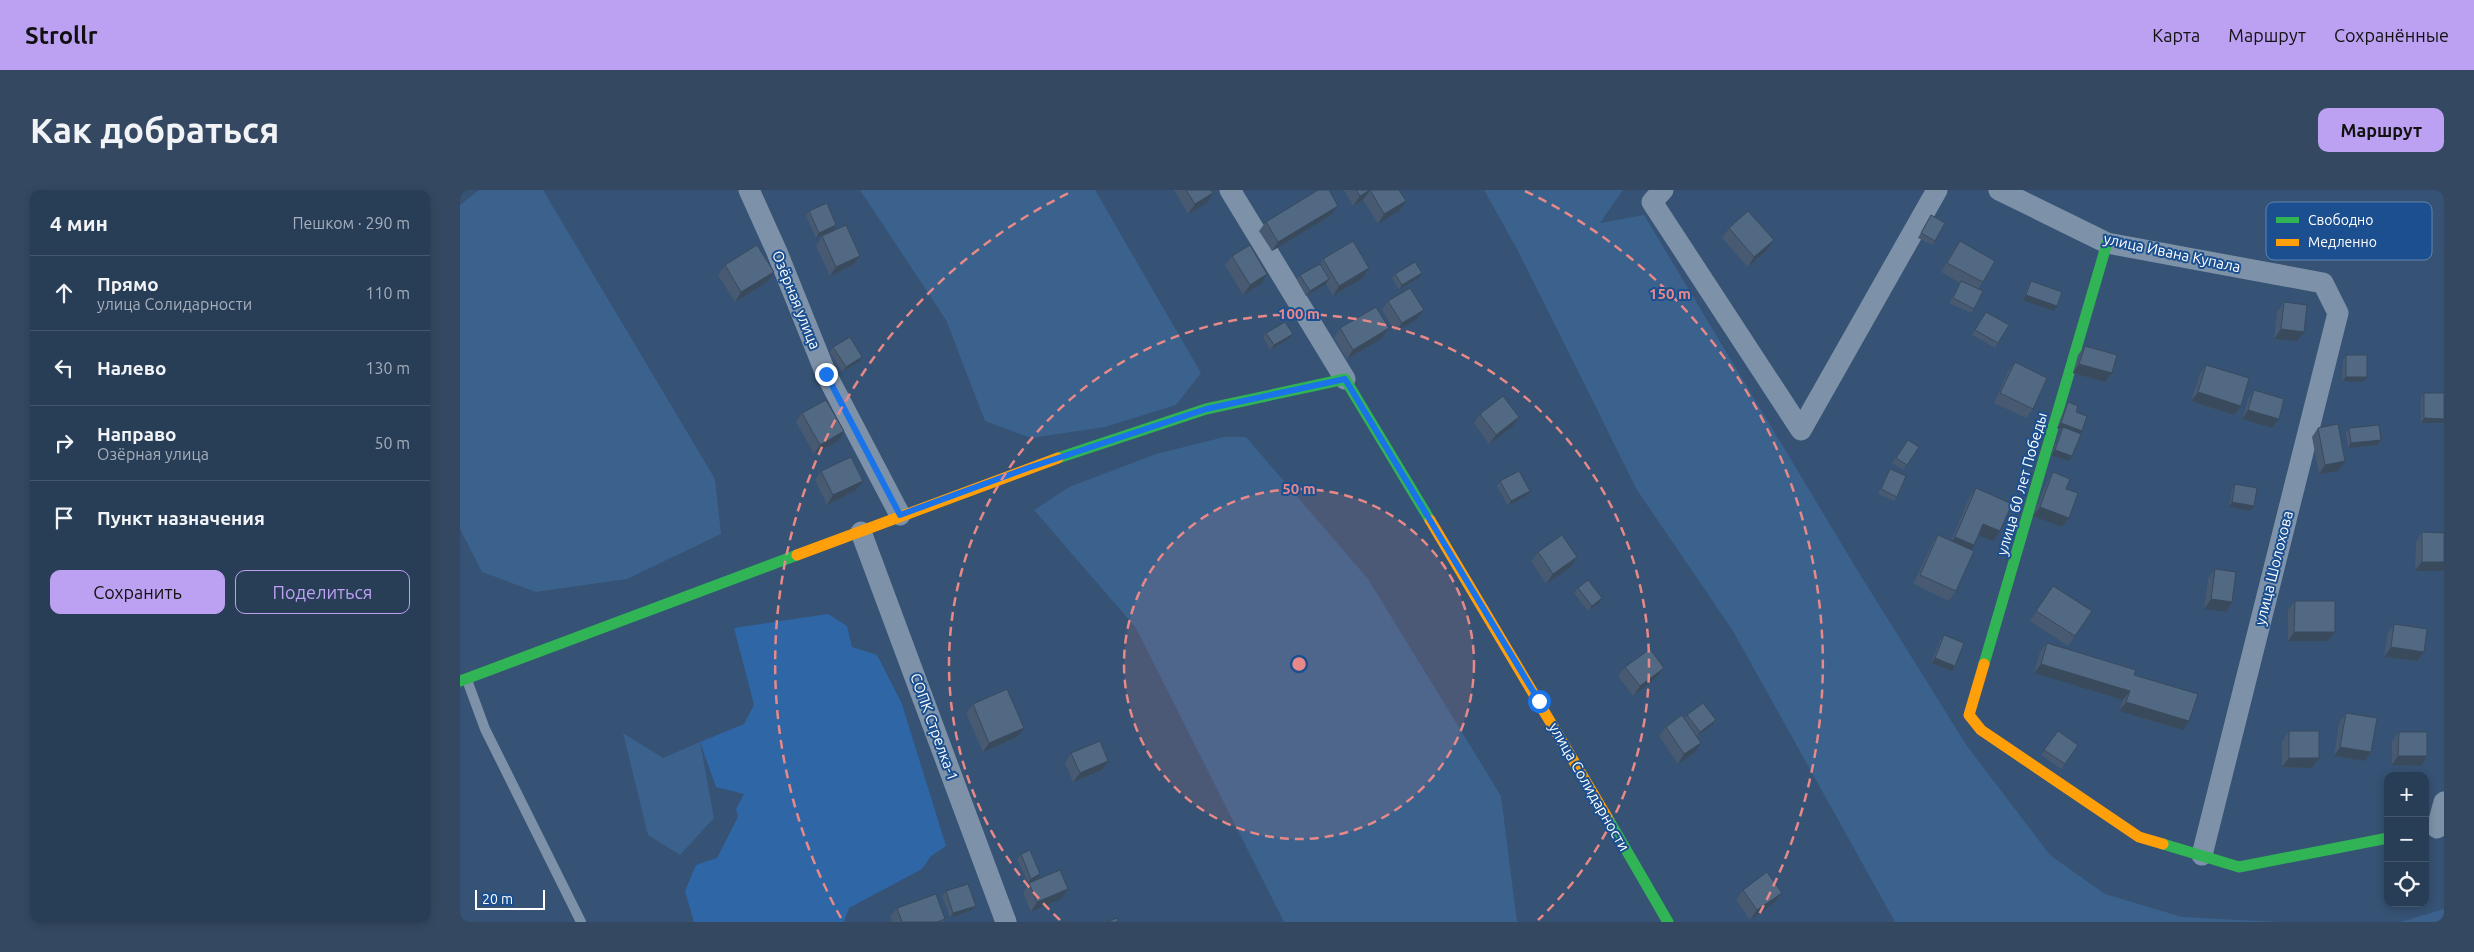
<!DOCTYPE html>
<html lang="ru">
<meta charset="utf-8">
<style>
body{margin:0;font-family:Ubuntu,sans-serif;background:#344961;color:#f1f3f6}
.controls{position:absolute;right:15px;bottom:15px;display:grid;overflow:hidden;border-radius:10px;box-shadow:0 2px 8px #0003}
.controls button{width:45px;height:45px;display:grid;place-items:center;padding:0;border:0;border-bottom:1px solid #44576d;background:#283e57;color:#f1f3f6;font:25px sans-serif}
.scale{position:absolute;left:15px;bottom:12px;width:70px;box-sizing:border-box;padding-left:5px;border:2px solid #fff;border-top:0;font-size:14px;line-height:18px;white-space:nowrap;color:#fff;-webkit-text-stroke:4px #1b4f8f;paint-order:stroke}
.stop{position:absolute;width:15px;height:15px;margin:-11px;border:4px solid #1a73e8;border-radius:50%;background:#fff}
.stop.end{background:#1a73e8;border-color:#fff;box-shadow:0 1px 5px #0008}
.list{margin:0;padding:0;list-style:none}
h2{display:flex;justify-content:space-between;align-items:center;height:65px;margin:0;padding:0 20px;font-size:21px}
h2 small{font-size:16px;font-weight:400;color:#a5aeba}
.list li{display:grid;grid-template-columns:32px 1fr auto;gap:15px;align-items:center;box-sizing:border-box;height:75px;padding:0 20px;border-top:1px solid #44576d}
.list b{display:block;font-size:19px;white-space:nowrap}
.list p{margin:0;font-size:16px;white-space:nowrap;color:#a5aeba}
.list em{font-size:16px;font-style:normal;color:#a5aeba}
.actions{display:flex;gap:10px;padding:15px 20px}
.actions a{flex:1;padding:11px 0;border:1px solid #bca0f2;border-radius:10px;text-align:center;font-size:18px;color:#bca0f2}
.actions .main{background:#bca0f2;color:#111}
.icon{flex:none;width:28px;height:28px;fill:none;stroke:currentColor;stroke-width:2;stroke-linecap:round;stroke-linejoin:round}
.map{position:relative;flex:none;width:1984px;height:732px;overflow:hidden;border-radius:10px}
header{display:flex;align-items:center;gap:30px;box-sizing:border-box;height:70px;padding:0 25px;background:#bca0f2;color:#111}
header strong{font-size:24px}
nav{display:flex;gap:28px;margin-inline-start:auto;font-size:18px}
.intro{display:flex;align-items:center;justify-content:space-between;box-sizing:border-box;height:120px;padding:0 30px}
h1{margin:0;font-size:35px}
.button{padding:12px 22px;border-radius:10px;background:#bca0f2;color:#111;font-size:18px;font-weight:700}
main{display:flex;gap:30px;padding:0 30px}
aside{flex:1;background:#283e57;border-radius:10px;box-shadow:0 2px 8px #0003}
.map>svg:first-child{display:block}
.green{fill:#2f66a5}
.water{fill:#3b618d}
.lines{fill:none;stroke-linecap:round;stroke-linejoin:round}
.lane{stroke:#7d92a8;stroke-width:10}
.street{stroke:#7d92a8;stroke-width:21}
.fast{stroke:#30b455;stroke-width:11}
.slow{stroke:#ff9f0a;stroke-width:11}
.wall{fill:#475a72}
.shaded-wall{fill:#394a5c}
.building{fill:#526984;stroke:#394a5c}
.route{stroke:#1a73e8;stroke-width:6}
.ring{fill:none;stroke:#e88989;stroke-width:2.5;stroke-dasharray:9 6}
.labels{text-anchor:middle;stroke-width:4;stroke-linejoin:round;paint-order:stroke}
.street-label{font-size:15px;fill:#fff;stroke:#1b4f8f}
.key{fill:#1b4f8f;stroke:#5f84b1;stroke-width:1}
.key-label{font-size:14px;fill:#fff}
.centre{fill:#e88989;stroke:#1b4f8f;stroke-width:2.5}
.ring-label{font-size:15px;text-anchor:middle;font-weight:bold;fill:#e88989;stroke:#1b4f8f;stroke-width:4;stroke-linejoin:round;paint-order:stroke}
</style>
<header>
<strong>Strollr</strong>
<nav><a>Карта</a><a>Маршрут</a><a>Сохранённые</a></nav>
</header>
<div class="intro"><h1>Как добраться</h1><a class="button">Маршрут</a></div>
<main>
<aside>
<h2>4 мин<small>Пешком · 290 m</small></h2>
<ul class="list">
<li><svg class="icon" aria-label="ahead" viewBox="0 0 24 24"><path d="M12 20V5M6 11l6-6 6 6"/></svg><div><b>Прямо</b><p>улица Солидарности</p></div><em>110 m</em></li>
<li><svg class="icon" aria-label="left" viewBox="0 0 24 24"><path d="M17 20v-9H6M10 6l-5 5 5 5"/></svg><div><b>Налево</b></div><em>130 m</em></li>
<li><svg class="icon" aria-label="right" viewBox="0 0 24 24"><path d="M7 20v-9h11M14 6l5 5-5 5"/></svg><div><b>Направо</b><p>Озёрная улица</p></div><em>50 m</em></li>
<li><svg class="icon" aria-label="arrive" viewBox="0 0 24 24"><path d="M6 21V4h12l-3 4 3 4H6"/></svg><div><b>Пункт назначения</b></div></li>
</ul>
<div class="actions"><a class="main">Сохранить</a><a>Поделиться</a></div>
</aside>
<div class="map">
<svg width="1984" height="732" viewBox="0 0 1984 732">
<rect width="100%" height="100%" fill="#365274"/>
<!-- green -->
<polygon class="green" points="368,424 387,436 392,457 417,465 442,514 486,656 471,666 462,679 389,718 384,732 234,732 225,701 236,675 257,668 278,627 276,619 284,604 256,597 240,552 284,534 294,515 274,438"/>
<!-- water -->
<g class="water">
<polygon points="19,0 83,0 255,289 261,344 167,389 76,402 22,382 0,339 0,15"/>
<polygon points="400,0 635,0 741,183 716,215 645,237 571,248 525,231 486,130"/>
<polygon points="1024,0 1163,0 1140,33 1184,25 1396,378 1507,556 1590,665 1645,704 1722,727 1818,732 1435,732 1273,441 1177,300 1058,61"/>
<polygon points="764,247 786,247 908,389 1041,606 1057,732 824,732 676,438 574,320 609,297 696,264"/>
<polygon points="163,543 203,568 240,552 254,628 220,665 188,645"/>
<polygon points="1984,719 1984,732 1941,732"/>
</g>
<g class="lines">
<!-- lane -->
<polyline class="lane" points="7,490 25,539 121,732"/>
<!-- street -->
<g class="street">
<polyline points="289,0 317,62 366,184 440,325"/>
<polyline points="770,0 885,189"/>
<polyline points="1203,0 1192,12 1341,240 1477,0"/>
<polyline points="1539,0 1647,53 1863,93 1878,123 1742,665"/>
<polyline points="401,342 546,732"/>
<polyline points="1977,638 1984,612"/>
</g>
<!-- fast -->
<g class="fast">
<polyline points="598,268 746,219 885,189 970,330"/>
<polyline points="1524,474 1647,53"/>
<polyline points="0,491 337,365"/>
<polyline points="1147,627 1208,732"/>
<polyline points="1703,654 1779,677 1928,648"/>
</g>
<!-- slow -->
<g class="slow">
<polyline points="970,330 1147,627"/>
<polyline points="337,365 598,268"/>
<polyline points="1524,474 1509,525 1521,540 1679,647 1703,654"/>
</g>
</g>
<!-- wall -->
<g class="wall">
<polygon points="714,0 751,0 747,13 728,24"/>
<polygon points="884,0 939,0 939,21 918,34 903,10 893,16"/>
<polygon points="878,16 871,25 812,61 799,41 806,32"/>
<polygon points="349,21 373,40 356,48 346,26"/>
<polygon points="1471,25 1475,51 1472,55 1458,48"/>
<polygon points="1269,38 1307,60 1288,77 1262,48"/>
<polygon points="362,46 400,66 393,75 370,86 356,56"/>
<polygon points="1500,51 1523,92 1518,99 1514,119 1511,123 1489,113 1500,93 1481,82 1493,61"/>
<polygon points="772,66 801,94 783,105 765,75"/>
<polygon points="863,69 909,78 903,88 873,106 866,94 846,106 837,90 840,85 860,74"/>
<polygon points="265,75 307,92 275,112 258,85"/>
<polygon points="935,84 958,88 939,100 932,88"/>
<polygon points="1571,91 1597,116 1594,121 1563,110 1568,96"/>
<polygon points="928,111 964,120 957,129 935,142 922,120"/>
<polygon points="1824,112 1837,151 1814,149 1817,122"/>
<polygon points="1526,122 1538,153 1535,158 1512,145"/>
<polygon points="880,138 929,138 922,148 887,169 874,148"/>
<polygon points="806,143 829,149 810,160 803,147"/>
<polygon points="1625,156 1652,183 1645,192 1613,183 1618,165"/>
<polygon points="373,157 399,172 382,182 370,162"/>
<polygon points="1886,165 1903,192 1882,191 1883,170"/>
<polygon points="1555,172 1573,219 1566,228 1534,213 1548,181"/>
<polygon points="1746,175 1781,216 1774,225 1731,211 1740,184"/>
<polygon points="1794,200 1819,229 1812,238 1782,229 1788,209"/>
<polygon points="1964,203 1984,203 1984,232 1983,233 1961,233 1961,208"/>
<polygon points="1608,212 1616,222 1620,244 1612,266 1609,271 1591,265 1600,242 1601,239 1597,238 1605,217"/>
<polygon points="342,223 378,251 354,264 336,232"/>
<polygon points="1020,224 1059,227 1052,237 1029,254 1014,233"/>
<polygon points="1858,238 1878,281 1859,284 1852,247"/>
<polygon points="1889,238 1917,255 1888,258 1886,243"/>
<polygon points="1448,250 1459,257 1443,280 1432,273"/>
<polygon points="1430,279 1437,307 1434,311 1418,304 1427,284"/>
<polygon points="361,281 396,300 367,315 355,290"/>
<polygon points="1593,282 1606,299 1609,328 1602,337 1573,326 1587,292"/>
<polygon points="1040,291 1070,301 1066,306 1048,316 1037,296"/>
<polygon points="1775,294 1790,321 1769,317 1772,299"/>
<polygon points="1516,298 1540,341 1533,351 1519,345 1511,360 1496,401 1489,411 1453,394 1472,354 1478,345 1491,351 1509,308"/>
<polygon points="1962,342 1984,343 1955,381 1956,352"/>
<polygon points="1078,362 1117,367 1111,377 1086,394 1071,371"/>
<polygon points="1755,379 1766,422 1744,419 1748,389"/>
<polygon points="1118,398 1139,413 1128,421 1114,403"/>
<polygon points="1587,405 1632,421 1608,456 1570,431"/>
<polygon points="1835,411 1875,442 1868,451 1828,451 1828,420"/>
<polygon points="1934,434 1964,462 1957,471 1924,467 1928,443"/>
<polygon points="1484,445 1495,476 1492,481 1471,473 1480,450"/>
<polygon points="1587,453 1674,485 1723,540 1659,521 1663,510 1574,483 1580,462"/>
<polygon points="1165,477 1204,478 1197,487 1173,506 1158,486"/>
<polygon points="513,514 557,547 523,562 506,523"/>
<polygon points="1886,523 1911,562 1905,571 1874,566 1879,533"/>
<polygon points="1227,525 1252,535 1237,547 1234,563 1218,574 1199,546 1206,537 1224,528"/>
<polygon points="1598,541 1618,555 1601,579 1581,565"/>
<polygon points="1829,541 1859,568 1852,578 1822,577 1822,551"/>
<polygon points="1939,542 1967,566 1961,576 1932,575 1932,551"/>
<polygon points="611,563 648,571 642,580 613,592 605,573"/>
<polygon points="561,664 580,684 577,689 568,693 557,669"/>
<polygon points="569,693 608,699 601,709 571,722 563,703"/>
<polygon points="1283,700 1322,703 1315,712 1290,730 1276,710"/>
<polygon points="486,701 516,716 512,720 490,728 482,706"/>
<polygon points="437,718 485,729 483,732 432,732 430,727"/>
</g>
<!-- shaded-wall -->
<g class="shaded-wall">
<polygon points="910,0 903,10 893,16 900,6"/>
<polygon points="753,3 747,13 728,24 735,14"/>
<polygon points="946,11 939,21 918,34 924,24"/>
<polygon points="878,16 871,25 812,61 818,52"/>
<polygon points="376,35 373,40 356,48 359,43"/>
<polygon points="1314,50 1307,60 1288,77 1294,67"/>
<polygon points="400,66 393,75 370,86 376,77"/>
<polygon points="909,78 903,88 873,106 879,96"/>
<polygon points="314,82 307,92 275,112 281,102"/>
<polygon points="962,83 958,88 939,100 942,95"/>
<polygon points="807,84 801,94 783,105 790,95"/>
<polygon points="869,89 866,94 846,106 850,101"/>
<polygon points="1566,105 1597,116 1594,121 1563,110"/>
<polygon points="964,120 957,129 935,142 942,133"/>
<polygon points="929,138 922,148 887,169 893,160"/>
<polygon points="1821,139 1844,142 1837,151 1814,149"/>
<polygon points="833,144 829,149 810,160 814,155"/>
<polygon points="402,167 399,172 382,182 386,177"/>
<polygon points="1619,174 1652,183 1645,192 1613,183"/>
<polygon points="1886,187 1907,187 1903,192 1882,191"/>
<polygon points="1738,202 1781,216 1774,225 1731,211"/>
<polygon points="1788,220 1819,229 1812,238 1782,229"/>
<polygon points="1059,227 1052,237 1029,254 1036,245"/>
<polygon points="1964,228 1984,229 1984,232 1983,233 1961,233"/>
<polygon points="1601,233 1622,241 1619,245 1603,237 1601,239 1597,238"/>
<polygon points="384,241 378,251 354,264 360,255"/>
<polygon points="1921,250 1917,255 1888,258 1891,253"/>
<polygon points="1595,260 1612,266 1609,271 1591,265"/>
<polygon points="1885,271 1878,281 1859,284 1865,275"/>
<polygon points="403,291 396,300 367,315 373,305"/>
<polygon points="1070,301 1066,306 1048,316 1051,311"/>
<polygon points="1772,312 1794,316 1790,321 1769,317"/>
<polygon points="1580,317 1609,328 1602,337 1573,326"/>
<polygon points="1523,334 1540,341 1533,351 1516,344"/>
<polygon points="1495,347 1514,355 1508,365 1488,356"/>
<polygon points="1117,367 1111,377 1086,394 1093,384"/>
<polygon points="1962,372 1984,372 1984,381 1955,381"/>
<polygon points="1142,408 1139,413 1128,421 1132,416"/>
<polygon points="1751,409 1772,412 1766,422 1744,419"/>
<polygon points="1834,442 1875,442 1868,451 1828,451"/>
<polygon points="1931,457 1964,462 1957,471 1924,467"/>
<polygon points="1475,468 1495,476 1492,481 1471,473"/>
<polygon points="1581,474 1670,501 1663,510 1574,483"/>
<polygon points="1204,478 1197,487 1173,506 1180,496"/>
<polygon points="1666,512 1729,531 1723,540 1659,521"/>
<polygon points="1256,530 1252,535 1236,547 1240,542"/>
<polygon points="564,538 557,547 523,562 529,553"/>
<polygon points="1241,553 1234,563 1218,574 1224,564"/>
<polygon points="1880,557 1911,562 1905,571 1874,566"/>
<polygon points="1938,566 1967,566 1961,576 1932,575"/>
<polygon points="1829,568 1859,568 1852,578 1822,577"/>
<polygon points="648,571 642,580 613,592 620,583"/>
<polygon points="580,684 577,689 568,693 571,689"/>
<polygon points="608,699 601,709 571,722 577,712"/>
<polygon points="1322,703 1315,712 1290,730 1297,720"/>
<polygon points="516,716 512,720 490,728 493,723"/>
</g>
<!-- building -->
<g class="building">
<polygon points="726,0 751,0 753,3 735,14"/>
<polygon points="858,0 869,0 878,16 818,52 806,32"/>
<polygon points="896,0 939,0 946,11 924,24 910,0 900,6"/>
<polygon points="367,13 376,35 359,43 349,21"/>
<polygon points="1288,21 1314,50 1294,67 1269,38"/>
<polygon points="1471,25 1485,33 1475,51 1461,43"/>
<polygon points="386,35 400,66 376,77 362,46"/>
<polygon points="893,51 909,78 879,96 863,69"/>
<polygon points="1500,51 1535,71 1523,92 1487,73"/>
<polygon points="297,55 314,82 281,102 265,75"/>
<polygon points="790,55 807,84 790,95 772,66"/>
<polygon points="955,72 962,83 942,95 935,84"/>
<polygon points="860,74 869,89 850,101 840,85"/>
<polygon points="1501,91 1523,101 1514,119 1493,108"/>
<polygon points="1571,91 1602,102 1597,116 1566,105"/>
<polygon points="950,98 964,120 942,133 928,111"/>
<polygon points="1824,112 1847,115 1844,142 1821,139"/>
<polygon points="916,117 929,138 893,160 880,138"/>
<polygon points="1526,122 1549,135 1538,153 1515,140"/>
<polygon points="825,132 833,144 814,155 806,143"/>
<polygon points="390,147 402,167 386,177 373,157"/>
<polygon points="1625,156 1657,165 1652,183 1619,174"/>
<rect x="1886" y="165" width="21" height="22"/>
<polygon points="1555,172 1587,188 1573,219 1540,203"/>
<polygon points="1746,175 1789,188 1781,216 1738,202"/>
<polygon points="1794,200 1824,209 1819,229 1788,220"/>
<polygon points="1964,203 1984,203 1984,229 1964,228"/>
<polygon points="1043,206 1059,227 1036,245 1020,224"/>
<polygon points="366,210 384,241 360,255 342,223"/>
<polygon points="1608,212 1618,216 1616,222 1627,226 1622,241 1601,233"/>
<polygon points="1878,234 1885,271 1865,275 1858,238"/>
<polygon points="1919,235 1921,250 1891,253 1889,238"/>
<polygon points="1603,237 1621,244 1612,266 1595,260"/>
<polygon points="1448,250 1459,257 1447,275 1436,268"/>
<polygon points="391,267 403,291 373,305 361,281"/>
<polygon points="1430,279 1446,286 1437,307 1421,299"/>
<polygon points="1059,281 1070,301 1051,311 1040,291"/>
<polygon points="1593,282 1610,289 1606,299 1618,303 1609,328 1580,317"/>
<polygon points="1775,294 1797,298 1794,316 1772,312"/>
<polygon points="1516,298 1552,314 1540,341 1523,334 1514,355 1495,347"/>
<polygon points="1962,342 1984,343 1984,372 1962,372"/>
<polygon points="1102,345 1117,367 1093,384 1078,362"/>
<polygon points="1478,345 1514,361 1496,401 1460,385"/>
<polygon points="1755,379 1776,382 1772,412 1751,409"/>
<polygon points="1128,390 1142,408 1132,416 1118,398"/>
<polygon points="1593,396 1632,421 1615,446 1576,421"/>
<polygon points="1835,411 1875,411 1875,442 1834,442"/>
<polygon points="1934,434 1967,439 1964,462 1931,457"/>
<polygon points="1484,445 1504,453 1495,476 1475,468"/>
<polygon points="1587,453 1676,480 1674,485 1738,504 1729,531 1666,512 1670,501 1581,474"/>
<polygon points="1190,459 1204,478 1180,496 1165,477"/>
<polygon points="547,499 564,538 529,553 513,514"/>
<polygon points="1243,513 1256,530 1240,542 1227,525"/>
<polygon points="1886,523 1917,528 1911,562 1880,557"/>
<polygon points="1222,525 1241,553 1224,564 1206,537"/>
<polygon points="1598,541 1618,555 1605,574 1584,560"/>
<rect x="1829" y="541" width="30" height="27"/>
<polygon points="1939,542 1967,542 1967,566 1938,566"/>
<polygon points="640,551 648,571 620,583 611,563"/>
<polygon points="570,660 580,684 571,689 561,664"/>
<polygon points="600,680 608,699 577,712 569,693"/>
<polygon points="1307,682 1322,703 1297,720 1283,700"/>
<polygon points="508,694 516,716 493,723 486,701"/>
<polygon points="476,704 485,729 477,732 442,732 437,718"/>
<polygon points="657,728 658,732 647,732"/>
</g>
<g class="lines">
<!-- route -->
<polyline class="route" points="366,184 440,325 568,278 746,219 885,189 1079,511"/>
</g>
<!-- distance rings -->
<circle cx="839" cy="474" r="175" fill="#e88989" fill-opacity=".12"/>
<g class="ring">
<circle cx="839" cy="474" r="175"/>
<path d="M600 730A350 350 0 1 1 1078 730"/>
<path d="M381 728A524 524 0 0 1 613 1M1065 1A524 524 0 0 1 1297 728"/>
</g>
<g class="labels">
<!-- street labels -->
<g class="street-label">
<text transform="translate(1712 63) rotate(12)" y="5">улица Ивана Купала</text>
<text transform="translate(336 110) rotate(68)" y="5">Озёрная улица</text>
<text transform="translate(1562 294) rotate(-74)" y="5">улица 60 лет Победы</text>
<text transform="translate(1814 378) rotate(-76)" y="5">улица Шолохова</text>
<text transform="translate(474 537) rotate(70)" y="5">СОПК Стрелка-1</text>
<text transform="translate(1129 597) rotate(60)" y="5">улица Солидарности</text>
</g>
</g>
<!-- legend -->
<rect x="1806" y="12" width="166" height="58" rx="8" class="key"/>
<rect x="1816" y="27" width="23" height="6" fill="#30b455"/>
<rect x="1816" y="49" width="23" height="7" fill="#ff9f0a"/>
<g class="key-label">
<text x="1848" y="35">Свободно</text>
<text x="1848" y="57">Медленно</text>
</g>
<circle cx="839" cy="474" r="8" class="centre"/>
<g class="ring-label">
<text x="1210" y="109">150 m</text>
<text x="839" y="129">100 m</text>
<text x="839" y="304">50 m</text>
</g>
</svg>
<div class="controls">
<button>+</button>
<button>−</button>
<button><svg class="icon" aria-label="locate" viewBox="0 0 24 24"><circle cx="12" cy="12" r="6"/><path d="M12 2v4M12 18v4M2 12h4M18 12h4"/></svg></button>
</div>
<div class="scale">20 m</div>
<div class="stop" style="left:1079px;top:511px"></div>
<div class="stop end" style="left:366px;top:184px"></div>
</div>
</main>
